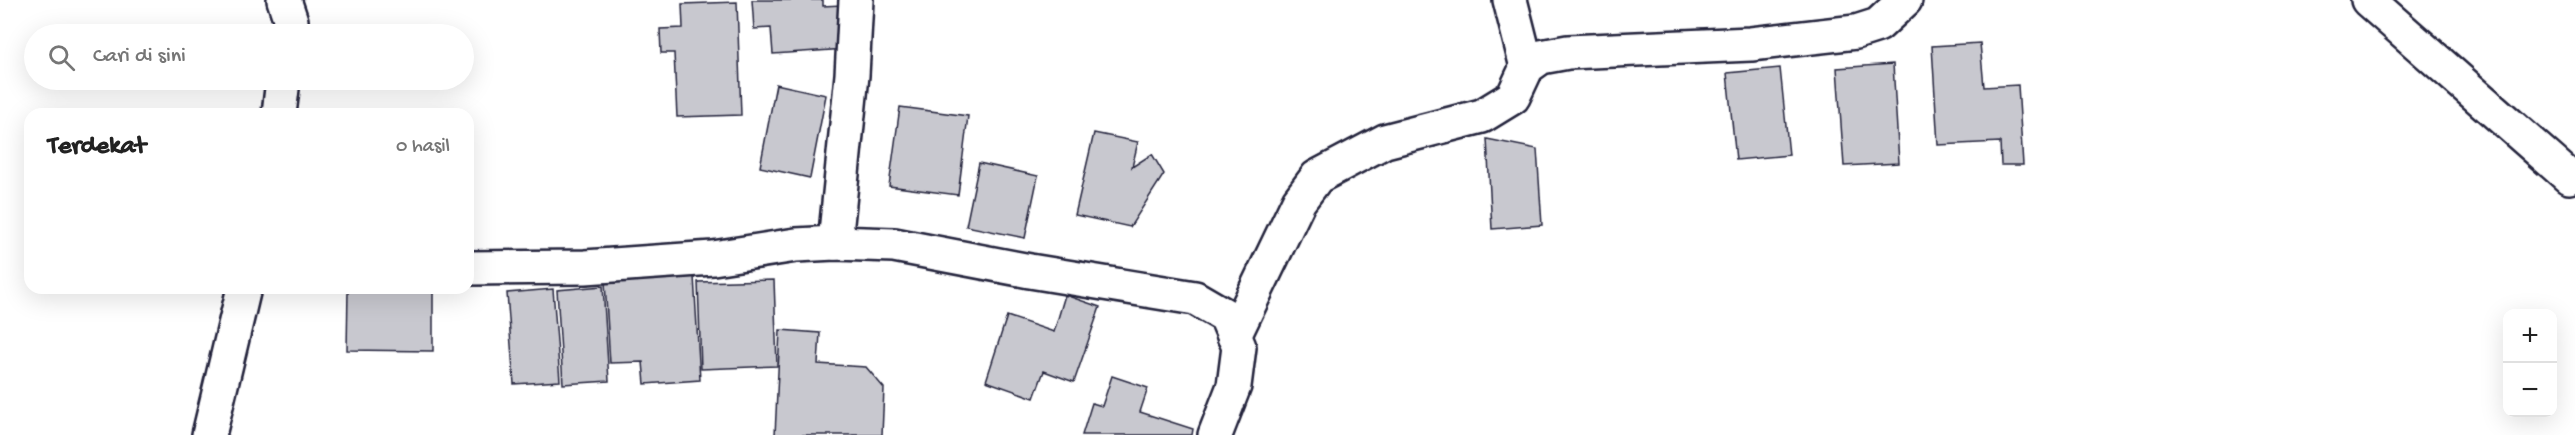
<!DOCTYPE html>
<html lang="id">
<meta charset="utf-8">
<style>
body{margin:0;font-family:"Gochi Hand",sans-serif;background:#f2f2f2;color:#222}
.controls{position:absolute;right:18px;bottom:18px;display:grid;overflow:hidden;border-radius:12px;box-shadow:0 6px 24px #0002}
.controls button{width:54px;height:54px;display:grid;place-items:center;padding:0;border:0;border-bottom:2px solid #e0e0e0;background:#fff;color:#222;font:30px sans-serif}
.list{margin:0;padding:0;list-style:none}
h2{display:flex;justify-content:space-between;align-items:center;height:78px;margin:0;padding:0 24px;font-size:26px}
h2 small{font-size:20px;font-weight:400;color:#767676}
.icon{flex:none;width:33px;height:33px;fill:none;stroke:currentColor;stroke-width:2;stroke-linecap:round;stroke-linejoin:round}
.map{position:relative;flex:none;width:2575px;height:435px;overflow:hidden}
.search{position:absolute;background:#fff;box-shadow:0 6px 24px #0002;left:24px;top:24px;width:450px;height:66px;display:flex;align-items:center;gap:15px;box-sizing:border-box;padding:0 21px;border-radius:33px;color:#767676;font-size:22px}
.panel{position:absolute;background:#fff;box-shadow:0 6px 24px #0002;left:24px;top:108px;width:450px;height:186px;border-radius:18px}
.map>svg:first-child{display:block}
.building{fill:#c8c8cf;stroke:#22223b;stroke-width:1.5}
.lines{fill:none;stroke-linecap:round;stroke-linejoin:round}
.minor-casing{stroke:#22223b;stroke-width:38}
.minor{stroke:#fff;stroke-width:33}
</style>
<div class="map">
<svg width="2575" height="435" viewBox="0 0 2575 435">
<rect width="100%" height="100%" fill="#fff"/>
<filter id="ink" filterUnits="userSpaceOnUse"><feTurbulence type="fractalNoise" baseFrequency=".0167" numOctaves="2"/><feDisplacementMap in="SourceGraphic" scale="12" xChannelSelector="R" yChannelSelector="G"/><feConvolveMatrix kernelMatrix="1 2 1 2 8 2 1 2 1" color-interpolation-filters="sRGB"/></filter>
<g filter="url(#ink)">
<!-- building -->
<g class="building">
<polygon points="752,0 823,0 823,6 842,5 846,49 773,54 771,28 754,29"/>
<polygon points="737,2 741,115 677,117 674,53 661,53 660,29 683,28 682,4"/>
<polygon points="1980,43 1984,87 2018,85 2023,165 2001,165 2000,142 1938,145 1932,46"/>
<polygon points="1893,64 1899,163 1844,166 1837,68"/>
<polygon points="1780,68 1789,155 1736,160 1727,73"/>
<polygon points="776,84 826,95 810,178 760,167"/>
<polygon points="900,107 968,116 958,195 889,186"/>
<polygon points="1094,133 1138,142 1132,167 1152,154 1164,174 1130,227 1075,215"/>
<polygon points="1487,139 1537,149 1542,225 1492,229"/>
<polygon points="979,163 1038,176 1025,238 966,226"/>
<polygon points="694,276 700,380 645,384 643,362 610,363 605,282"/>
<polygon points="774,280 777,366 701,369 698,282"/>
<polygon points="603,286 609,381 563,384 557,290"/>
<polygon points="553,289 560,381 514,384 507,293"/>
<polygon points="348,290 433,291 433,351 347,350"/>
<polygon points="1065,295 1100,307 1074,382 1044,371 1034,398 986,381 1007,316 1054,332"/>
<polygon points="780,330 820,333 818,364 866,367 884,388 882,435 775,435"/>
<polygon points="1112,376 1148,388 1140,412 1193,429 1192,435 1082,435 1092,403 1102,406"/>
</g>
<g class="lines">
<defs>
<g id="minor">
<polyline points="284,0 291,21 289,34"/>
<polyline points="1510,0 1527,67"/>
<polyline points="2368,0 2569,177"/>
<polyline points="279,114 283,80"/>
<polyline points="835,243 852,75 856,0"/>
<polyline points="468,268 585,267 713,258 796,245 835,243 894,245 1030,271 1195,298 1226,316 1239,347 1234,386 1215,435"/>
<polyline points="1234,336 1299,201 1317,177 1385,141 1482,116 1513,97 1527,67 1541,57 1568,52 1751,44 1856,32 1878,25 1905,0"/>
<polyline points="209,435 244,288"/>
</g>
</defs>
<!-- minor casing -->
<use href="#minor" class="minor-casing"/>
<!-- minor -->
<use href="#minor" class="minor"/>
</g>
</g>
</svg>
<div class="controls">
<button>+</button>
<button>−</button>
</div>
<div class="search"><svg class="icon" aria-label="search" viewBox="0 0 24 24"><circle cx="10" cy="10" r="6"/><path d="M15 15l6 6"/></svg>Cari di sini</div>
<section class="panel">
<h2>Terdekat<small>0 hasil</small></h2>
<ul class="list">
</ul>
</section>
</div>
